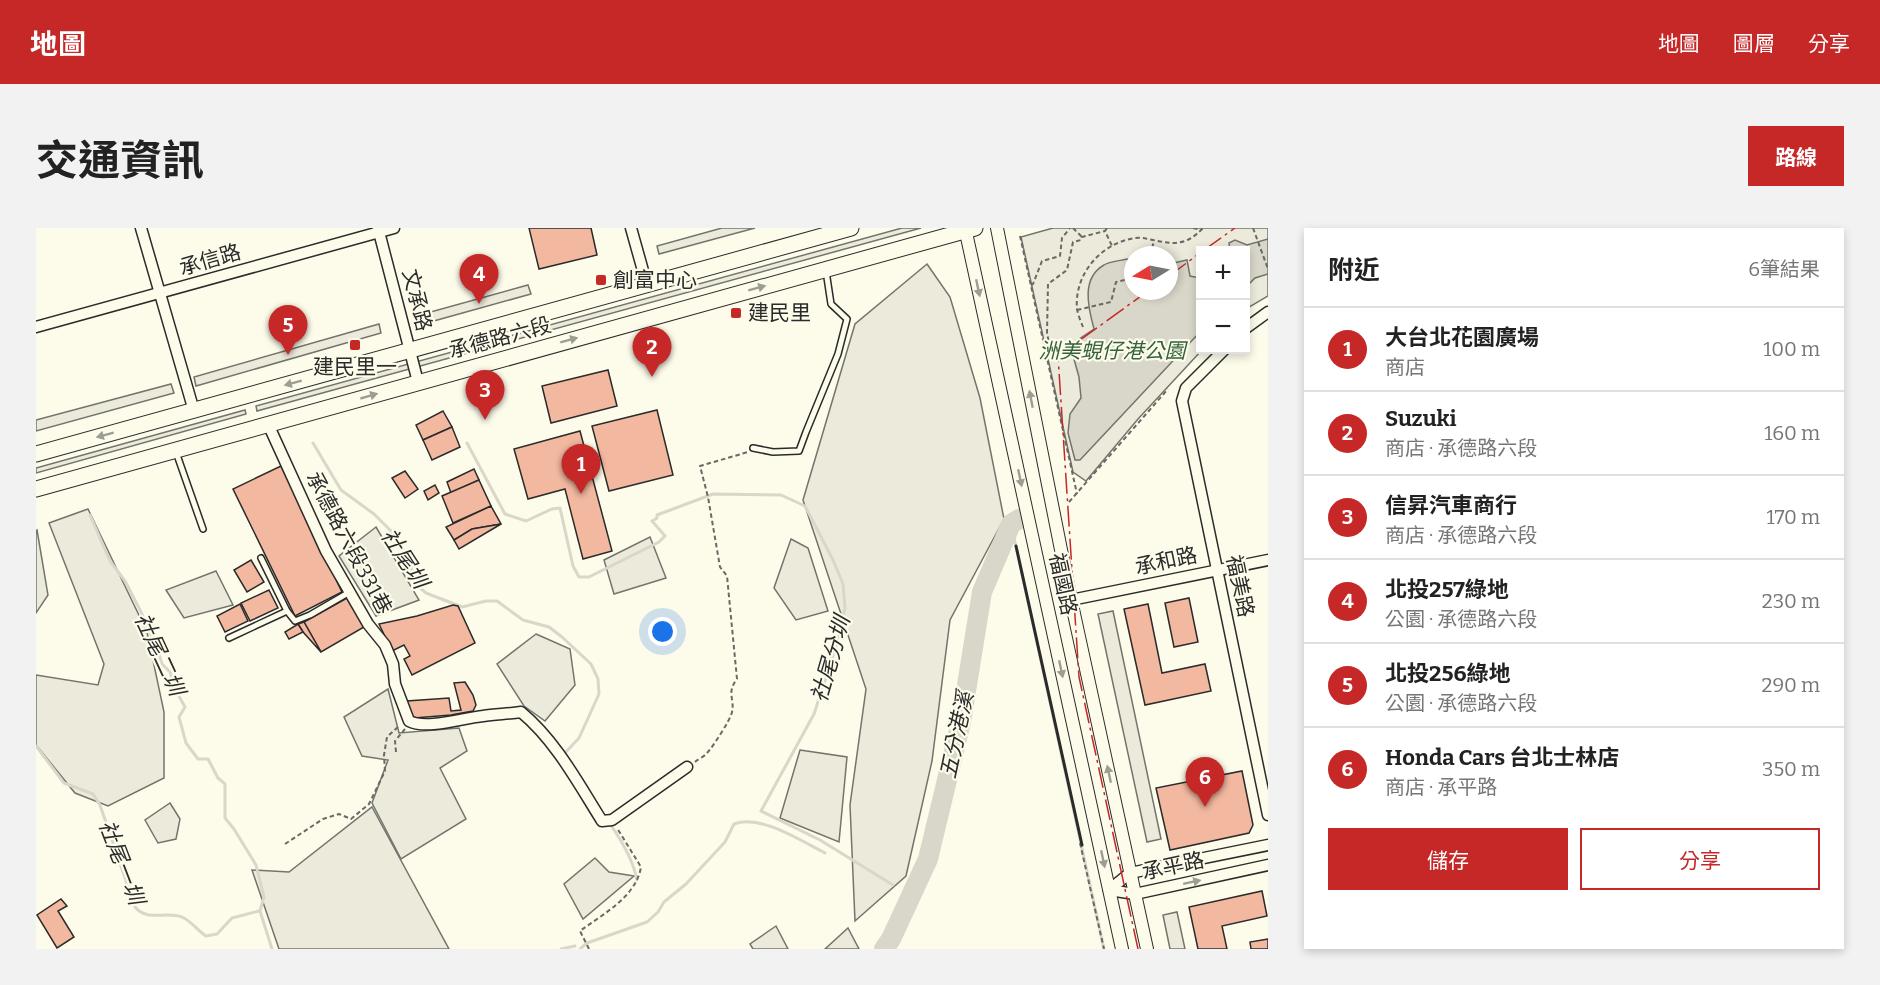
<!DOCTYPE html>
<html lang="zh-TW">
<meta charset="utf-8">
<style>
body{margin:0;font-family:Bitter,"Noto Sans TC",serif;background:#f2f2f2;color:#222}
.controls{position:absolute;right:18px;top:18px;display:grid;overflow:hidden;border-radius:0px;box-shadow:0 3px 9px #0003}
.controls button{width:54px;height:54px;display:grid;place-items:center;padding:0;border:0;border-bottom:2px solid #e0e0e0;background:#fff;color:#222;font:30px sans-serif}
.compass{position:absolute;left:1088px;top:18px;width:54px;height:54px;border-radius:50%;background:#fff;box-shadow:0 3px 9px #0003;rotate:260deg}
.you{position:absolute;left:627px;top:404px;width:21px;height:21px;margin:-15px;border:4px solid #fff;border-radius:50%;background:#1a73e8;box-shadow:0 0 0 9px #1a73e833}
.badge{display:grid;place-items:center;width:39px;height:39px;border-radius:50%;background:#c62828;color:#fff;font-size:20px;font-weight:700}
.pin{position:absolute;translate:-50% -50px;filter:drop-shadow(0 2px 3px #0008)}
.pin::after{content:'';position:absolute;top:32px;width:21px;height:18px;background:inherit;clip-path:polygon(0 0,100% 0,50% 100%)}
.list{margin:0;padding:0;list-style:none}
h2{display:flex;justify-content:space-between;align-items:center;height:78px;margin:0;padding:0 24px;font-size:26px}
h2 small{font-size:20px;font-weight:400;color:#767676}
.list li{display:grid;grid-template-columns:39px 1fr auto;gap:18px;align-items:center;box-sizing:border-box;height:84px;padding:0 24px;border-top:2px solid #e0e0e0}
.list b{display:block;font-size:22px;white-space:nowrap}
.list p{margin:0;font-size:20px;white-space:nowrap;color:#767676}
.list em{font-size:20px;font-style:normal;color:#767676}
.actions{display:flex;gap:12px;padding:18px 24px}
.actions a{flex:1;padding:14px 0;border:2px solid #c62828;border-radius:0px;text-align:center;font-size:21px;color:#c62828}
.actions .main{background:#c62828;color:#fff}
.map{position:relative;flex:none;width:1232px;height:721px;overflow:hidden;border-radius:0px}
header{display:flex;align-items:center;gap:36px;box-sizing:border-box;height:84px;padding:0 30px;background:#c62828;color:#fff}
header strong{font-size:28px}
nav{display:flex;gap:33px;margin-inline-start:auto;font-size:21px}
.intro{display:flex;align-items:center;justify-content:space-between;box-sizing:border-box;height:144px;padding:0 36px}
h1{margin:0;font-size:42px}
.button{padding:15px 27px;border-radius:0px;background:#c62828;color:#fff;font-size:21px;font-weight:700}
main{display:flex;gap:36px;padding:0 36px}
aside{flex:1;background:#fff;border-radius:0px;box-shadow:0 3px 9px #0003}
.map>svg:first-child{display:block}
.green{fill:#ecebdb;stroke:#74746e;stroke-width:1.5;fill-rule:evenodd}
.water{fill:#d8d7c9;stroke:#74746e;stroke-width:1.5}
.lines{fill:none;stroke-linecap:round;stroke-linejoin:round}
.stream{stroke:#d8d7c9;stroke-width:3}
.river{stroke:#d8d7c9;stroke-width:20}
.building{fill:#f2b8a0;stroke:#2b2b2b;stroke-width:1.5}
.service-casing{stroke:#2b2b2b;stroke-width:8}
.minor-casing{stroke:#2b2b2b;stroke-width:13}
.tertiary-casing{stroke:#2b2b2b;stroke-width:14}
.primary-casing{stroke:#2b2b2b;stroke-width:17}
.path{stroke:#6a6964;stroke-width:2;stroke-dasharray:4.5 3;stroke-linecap:butt}
.service{stroke:#fdfbea;stroke-width:5}
.minor{stroke:#fdfbea;stroke-width:10}
.tertiary{stroke:#fdfbea;stroke-width:12}
.primary{stroke:#fdfbea;stroke-width:15}
.wall{stroke:#2b2b2b;stroke-width:3}
.power{stroke:#c62828;stroke-width:1.5;stroke-dasharray:21 4.5 3 4.5;stroke-linecap:butt}
.oneway{fill:#9e9d94}
.poi-dot{fill:#c62828;stroke:#fdfbea;stroke-width:2}
.labels{text-anchor:middle;stroke-width:4.5;stroke-linejoin:round;paint-order:stroke}
.street-label{font-size:21px;fill:#2b2b2b;stroke:#fdfbea}
.poi-label{font-size:21px;fill:#2b2b2b;stroke:#fdfbea;text-anchor:start}
.park-label{font-size:21px;font-style:italic;fill:#34623c;stroke:#fdfbea}
.water-label{font-size:22px;font-style:italic;fill:#2b2b2b;stroke:#fdfbea}
</style>
<header>
<strong>地圖</strong>
<nav><a>地圖</a><a>圖層</a><a>分享</a></nav>
</header>
<div class="intro"><h1>交通資訊</h1><a class="button">路線</a></div>
<main>
<div class="map">
<svg width="1232" height="721" viewBox="0 0 1232 721">
<rect width="100%" height="100%" fill="#fdfbea"/>
<!-- green -->
<g class="green">
<polygon points="686,0 719,0 623,26 621,18"/>
<polygon points="866,0 885,0 221,183 220,178"/>
<path d="M1017 0H1232V68L1210 81V22H1164L1166 122 1102 191 1050 253 1037 244 985 9ZM1097 27H1133V63H1097Z"/>
<polygon points="891,36 914,69 944,170 968,291 914,392 896,533 870,648 819,693 814,577 830,461 767,272 819,96"/>
<polygon points="492,57 495,66 394,94 391,85"/>
<polygon points="343,96 345,105 160,158 158,149"/>
<polygon points="135,156 138,165 0,203 0,192"/>
<polygon points="209,182 210,186 0,245 0,240"/>
<polygon points="52,281 111,404 128,484 128,550 72,578 39,565 0,517 0,447 62,457 68,436 13,295"/>
<polygon points="340,299 383,372 340,388 303,328"/>
<polygon points="1,302 12,367 0,385 0,303"/>
<polygon points="614,309 630,350 578,366 568,332"/>
<polygon points="755,311 772,320 792,383 760,392 738,360"/>
<polygon points="180,343 197,377 148,390 130,362"/>
<polygon points="1077,383 1125,611 1111,614 1062,386"/>
<polygon points="500,406 534,421 539,457 509,493 488,478 461,436"/>
<polygon points="352,461 363,505 423,500 431,523 404,540 430,591 365,631 336,575 352,532 326,528 308,489"/>
<polygon points="764,522 811,529 803,614 744,590"/>
<polygon points="134,575 144,591 140,611 122,615 109,592"/>
<polygon points="336,579 413,721 243,721 216,642 253,644"/>
<polygon points="559,630 573,644 598,648 547,691 528,656"/>
<polygon points="1141,684 1149,721 1134,721 1127,687"/>
<polygon points="740,698 752,721 717,721 714,716"/>
<polygon points="812,700 823,721 789,721"/>
</g>
<!-- water -->
<g class="water">
<polygon points="1232,11 1232,46 1219,50 1210,59 1210,22 1194,22 1193,15 1199,12 1211,17"/>
<path d="M1091 31 1097 33V63H1133V36L1151 32 1154 48 1164 50V104L1044 232H1039L1032 205 1034 186 1045 170 1043 149 1034 117 1058 101C1052 79 1045 50 1068 37 1074 33 1084 33 1091 31Z"/>
</g>
<g class="lines">
<!-- stream -->
<g class="stream">
<polyline points="277,215 305,262 338,286 358,306 374,333 377,348 383,359 390,365 426,379 450,373 461,373 487,392 513,399 526,409 555,436 562,451 563,466 543,510 528,526"/>
<polyline points="431,215 469,286 490,293 516,281 524,280 537,338 543,349 553,349 623,314 629,308 616,293 621,290 621,287 677,266 745,267 769,278 797,332 807,356 809,380 800,419 778,486 725,583 784,612 857,657"/>
<polyline points="54,287 74,333 89,353 105,384 121,420 126,436 134,444 140,463 149,479 143,489 150,515 162,531 172,531 182,550 189,556 189,590 198,601 220,637 228,669 224,683 236,721"/>
<polyline points="975,296 1068,721"/>
<path d="M0 518 28 555 57 566 64 577 99 679C111 694 131 683 146 689 155 693 162 703 170 708L181 706 196 690 223 683"/>
<path d="M574 596C586 613 597 632 601 652"/>
<polyline points="525,721 539,718"/>
<path d="M544 721 551 715 611 694 622 684 628 674 650 656 689 614 698 596C725 586 765 613 789 625"/>
</g>
<!-- river -->
<polyline class="river" points="848,721 855,711 892,631 925,494 946,364 975,296 983,291"/>
</g>
<!-- building -->
<g class="building">
<polygon points="493,0 555,0 561,27 503,41"/>
<polygon points="572,142 581,178 515,195 506,158"/>
<polygon points="621,182 637,247 573,263 556,198"/>
<polygon points="407,183 416,199 387,212 380,197"/>
<polygon points="416,199 424,219 396,232 387,212"/>
<polygon points="544,203 576,323 547,331 529,261 492,271 478,221"/>
<polygon points="245,238 306,364 259,388 197,261"/>
<polygon points="438,241 443,252 415,265 411,254"/>
<polygon points="369,243 382,261 369,270 356,250"/>
<polygon points="443,252 455,278 417,295 406,268"/>
<polygon points="399,257 403,265 392,272 388,263"/>
<polygon points="455,278 465,296 436,301 418,312 410,299"/>
<polygon points="465,296 423,321 418,312 436,301"/>
<polygon points="215,332 228,354 211,364 198,342"/>
<polygon points="233,362 242,380 214,393 205,375"/>
<polygon points="311,370 328,399 285,424 268,394"/>
<polygon points="1153,370 1162,414 1138,419 1129,375"/>
<polygon points="204,376 212,393 189,404 181,388"/>
<polygon points="1112,376 1126,445 1169,436 1175,463 1109,477 1088,381"/>
<polygon points="417,377 422,378 439,415 376,447 368,431 374,428 368,417 356,423 343,396 381,388"/>
<polygon points="268,394 285,424 267,404 262,396"/>
<polygon points="262,396 267,404 253,411 249,404"/>
<polygon points="429,454 437,467 440,477 437,483 415,487 378,490 375,486 371,473 413,470 415,483 425,482 418,455"/>
<polygon points="1206,543 1217,597 1213,605 1134,622 1120,560"/>
<polygon points="1226,663 1231,688 1186,698 1191,721 1162,721 1153,679"/>
<polygon points="25,671 31,678 22,683 38,709 21,720 1,687"/>
<polygon points="1232,711 1232,721 1215,721 1214,714"/>
</g>
<g class="lines">
<defs>
<g id="service">
<polyline points="717,220 737,224 763,223 770,204 802,126 811,91 795,76 790,43"/>
<polyline points="140,224 167,301"/>
<polyline points="225,330 251,383 259,393 274,387 312,365"/>
<polyline points="193,410 251,383"/>
</g>
<g id="minor">
<polyline points="105,0 158,183"/>
<polyline points="342,0 382,154"/>
<polyline points="595,0 611,57"/>
<polyline points="0,99 358,0"/>
<polyline points="1210,100 1232,84"/>
<polyline points="1188,122 1150,160 1146,173 1232,587"/>
<path d="M232 196 290 323 332 396 349 417 357 436 359 456 373 493C390 502 427 490 447 488 459 486 472 486 485 484 520 513 542 555 566 593L576 592 651 539"/>
<polyline points="1035,372 1232,332"/>
<polyline points="1073,662 1094,645 1232,617"/>
<polyline points="1073,662 1099,666 1232,637"/>
</g>
<g id="tertiary">
<polyline points="929,0 1086,721"/>
<polyline points="961,0 1035,372 1111,721"/>
</g>
<g id="primary">
<polyline points="0,226 815,0"/>
<polyline points="0,261 939,0"/>
</g>
</defs>
<!-- service casing -->
<use href="#service" class="service-casing"/>
<!-- minor casing -->
<use href="#minor" class="minor-casing"/>
<!-- tertiary casing -->
<use href="#tertiary" class="tertiary-casing"/>
<!-- primary casing -->
<use href="#primary" class="primary-casing"/>
<!-- path -->
<g class="path">
<polyline points="1037,0 1046,9"/>
<polyline points="1071,0 1069,3 1076,18"/>
<polyline points="1157,0 1165,2"/>
<polyline points="1217,0 1232,41"/>
<polyline points="984,8 1041,266"/>
<polyline points="1114,27 1118,13"/>
<polyline points="995,57 997,56 1006,33 1024,28 1026,10 1034,0"/>
<polyline points="1041,82 1075,74 1080,54 1097,50"/>
<path d="M1047 99C1045 94 1042 87 1041 81 1038 46 1065 15 1099 10 1105 9 1111 11 1117 12 1139 17 1151 17 1167 0"/>
<polyline points="1008,117 1013,115 1011,105 1012,56 1031,42 1037,14 1045,12 1046,9 1069,3"/>
<polyline points="1033,274 1132,161"/>
<polyline points="360,524 359,513 369,501"/>
<path d="M659 534C662 531 668 529 671 525 676 520 695 491 696 484 699 471 690 465 701 451L691 348 684 339 672 269 664 238 712 224"/>
<polyline points="1044,615 1068,721"/>
<polyline points="249,616 287,591 303,586 315,591 333,576 349,543 348,527 351,509 364,497"/>
<path d="M553 721 544 703C567 686 600 669 605 639L581 600"/>
</g>
<!-- service -->
<use href="#service" class="service"/>
<!-- minor -->
<use href="#minor" class="minor"/>
<!-- tertiary -->
<use href="#tertiary" class="tertiary"/>
<!-- primary -->
<use href="#primary" class="primary"/>
<!-- wall -->
<polyline class="wall" points="980,318 1046,617"/>
<!-- power -->
<g class="power">
<polyline points="1168,22 1199,0"/>
<polyline points="1133,48 1164,25"/>
<polyline points="1102,721 1043,449 1022,128 1112,63"/>
</g>
</g>
<!-- one-way arrows -->
<defs><path id="oneway-solid" d="M-6-.8H1V-3.2L6.5 0L1 3.2V.8H-6Z" transform="scale(1.5)"/></defs>
<g class="oneway">
<use href="#oneway-solid" transform="translate(721 60) rotate(-15)"/>
<use href="#oneway-solid" transform="translate(942 60) rotate(78)"/>
<use href="#oneway-solid" transform="translate(533 112) rotate(-15)"/>
<use href="#oneway-solid" transform="translate(257 155) rotate(165)"/>
<use href="#oneway-solid" transform="translate(333 168) rotate(-16)"/>
<use href="#oneway-solid" transform="translate(995 171) rotate(-101)"/>
<use href="#oneway-solid" transform="translate(69 207) rotate(165)"/>
<use href="#oneway-solid" transform="translate(984 250) rotate(78)"/>
<use href="#oneway-solid" transform="translate(1025 441) rotate(78)"/>
<use href="#oneway-solid" transform="translate(1073 546) rotate(-102)"/>
<use href="#oneway-solid" transform="translate(1067 631) rotate(78)"/>
<use href="#oneway-solid" transform="translate(1156 654) rotate(-12)"/>
</g>
<!-- markers -->
<g class="poi-dot">
<rect x="559" y="46" width="12" height="12" rx="3"/>
<rect x="694" y="79" width="12" height="12" rx="3"/>
<rect x="313" y="111" width="12" height="12" rx="3"/>
</g>
<g class="labels">
<!-- street labels -->
<g class="street-label">
<text transform="translate(174 32) rotate(-16)" y="7">承信路</text>
<text transform="translate(381 72) rotate(76)" y="7">文承路</text>
<text transform="translate(464 110) rotate(-15)" y="7">承德路六段</text>
<text transform="translate(313 315) rotate(62)" y="7">承德路六段331巷</text>
<text transform="translate(1130 333) rotate(-12)" y="7">承和路</text>
<text transform="translate(1027 356) rotate(78)" y="7">福國路</text>
<text transform="translate(1204 358) rotate(78)" y="7">福美路</text>
<text transform="translate(1137 638) rotate(-12)" y="7">承平路</text>
</g>
<!-- poi labels -->
<g class="poi-label">
<text x="577" y="59">創富中心</text>
<text x="712" y="92">建民里</text>
<text x="319" y="146" text-anchor="middle">建民里一</text>
</g>
<!-- park labels -->
<g class="park-label">
<text x="1076" y="130">洲美蜆仔港公園</text>
</g>
<!-- water labels -->
<g class="water-label">
<text transform="translate(369 330) rotate(57)" y="8">社尾圳</text>
<text transform="translate(124 426) rotate(65)" y="8">社尾二圳</text>
<text transform="translate(794 431) rotate(-74)" y="8">社尾分圳</text>
<text transform="translate(920 507) rotate(-78)" y="8">五分港溪</text>
<text transform="translate(86 634) rotate(69)" y="8">社尾一圳</text>
</g>
</g>
</svg>
<div class="controls">
<button>+</button>
<button>−</button>
</div>
<svg class="compass" viewBox="-18 -18 36 36"><path d="M0-13l5 13h-10z" fill="#e53935"/><path d="M0 13l5-13h-10z" fill="#767676"/></svg>
<div class="you"></div>
<div class="pin badge" style="left:545px;top:266px">1</div>
<div class="pin badge" style="left:616px;top:149px">2</div>
<div class="pin badge" style="left:449px;top:192px">3</div>
<div class="pin badge" style="left:443px;top:76px">4</div>
<div class="pin badge" style="left:252px;top:127px">5</div>
<div class="pin badge" style="left:1169px;top:579px">6</div>
</div>
<aside>
<h2>附近<small>6筆結果</small></h2>
<ul class="list">
<li><span class="badge">1</span><div><b>大台北花園廣場</b><p>商店</p></div><em>100 m</em></li>
<li><span class="badge">2</span><div><b>Suzuki</b><p>商店 · 承德路六段</p></div><em>160 m</em></li>
<li><span class="badge">3</span><div><b>信昇汽車商行</b><p>商店 · 承德路六段</p></div><em>170 m</em></li>
<li><span class="badge">4</span><div><b>北投257綠地</b><p>公園 · 承德路六段</p></div><em>230 m</em></li>
<li><span class="badge">5</span><div><b>北投256綠地</b><p>公園 · 承德路六段</p></div><em>290 m</em></li>
<li><span class="badge">6</span><div><b>Honda Cars 台北士林店</b><p>商店 · 承平路</p></div><em>350 m</em></li>
</ul>
<div class="actions"><a class="main">儲存</a><a>分享</a></div>
</aside>
</main>
